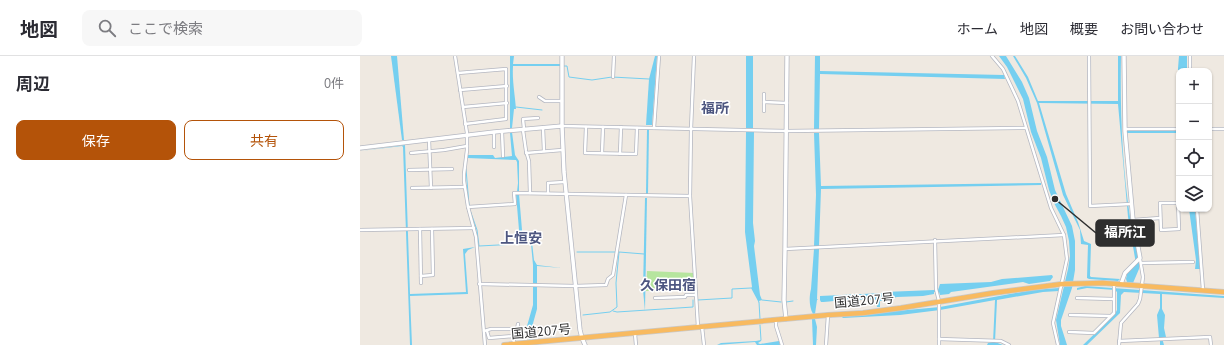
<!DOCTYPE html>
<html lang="ja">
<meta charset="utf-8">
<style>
body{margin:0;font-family:"PT Sans","Noto Sans JP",sans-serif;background:#f7f7f7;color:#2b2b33}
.controls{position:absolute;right:12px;top:12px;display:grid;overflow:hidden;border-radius:8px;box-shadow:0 1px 3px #0004}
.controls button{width:36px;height:36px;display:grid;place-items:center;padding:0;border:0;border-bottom:1px solid #e1e1e2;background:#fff;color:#2b2b33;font:20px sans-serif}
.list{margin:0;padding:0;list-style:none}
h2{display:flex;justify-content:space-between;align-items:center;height:52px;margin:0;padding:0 16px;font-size:17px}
h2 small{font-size:13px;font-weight:400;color:#7c7c81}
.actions{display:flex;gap:8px;padding:12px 16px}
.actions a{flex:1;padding:9px 0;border:1px solid #b45309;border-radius:8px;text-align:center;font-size:14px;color:#b45309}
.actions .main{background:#b45309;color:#fff}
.icon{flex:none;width:22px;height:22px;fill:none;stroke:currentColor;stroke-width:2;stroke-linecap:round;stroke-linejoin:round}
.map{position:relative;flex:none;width:864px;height:289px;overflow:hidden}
header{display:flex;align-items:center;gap:24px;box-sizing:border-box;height:56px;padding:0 20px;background:#fff;border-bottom:1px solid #e1e1e2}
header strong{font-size:19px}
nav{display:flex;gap:22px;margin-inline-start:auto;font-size:14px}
.search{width:280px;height:36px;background:#f7f7f7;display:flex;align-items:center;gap:10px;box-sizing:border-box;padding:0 14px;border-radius:8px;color:#7c7c81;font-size:15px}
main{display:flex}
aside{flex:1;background:#fff}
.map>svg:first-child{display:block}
.green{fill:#b6e59e}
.water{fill:#75cff0}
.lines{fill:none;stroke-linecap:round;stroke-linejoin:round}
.stream{stroke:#75cff0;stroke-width:1}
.minor-casing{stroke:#b4b7c1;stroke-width:4}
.tertiary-casing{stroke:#b4b7c1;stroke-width:5}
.secondary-casing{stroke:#b4b7c1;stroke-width:5}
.trunk-casing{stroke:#c9c9c9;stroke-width:6}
.minor{stroke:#fff;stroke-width:2.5}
.tertiary{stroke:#fff;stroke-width:3.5}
.secondary{stroke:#fff;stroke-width:3.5}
.trunk{stroke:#f8ba60;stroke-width:4.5}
.labels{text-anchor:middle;stroke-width:3;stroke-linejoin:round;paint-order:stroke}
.street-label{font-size:13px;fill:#2e2e2e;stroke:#fff}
.neighbourhood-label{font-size:14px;font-weight:bold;fill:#4d5680;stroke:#fff}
.leader{fill:none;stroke:#2e2e2e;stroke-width:1.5}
.callout-dot{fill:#2e2e2e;stroke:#fff;stroke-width:1.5}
.callout{fill:#2e2e2e;stroke:#2e2e2e;stroke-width:1.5}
.callout-label{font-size:14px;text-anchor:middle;font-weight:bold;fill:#fff}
</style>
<header>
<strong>地図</strong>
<div class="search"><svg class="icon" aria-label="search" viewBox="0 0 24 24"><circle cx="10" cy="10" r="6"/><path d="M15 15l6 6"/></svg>ここで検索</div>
<nav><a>ホーム</a><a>地図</a><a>概要</a><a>お問い合わせ</a></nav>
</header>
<main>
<aside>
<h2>周辺<small>0件</small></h2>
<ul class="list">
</ul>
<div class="actions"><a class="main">保存</a><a>共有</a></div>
</aside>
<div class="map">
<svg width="864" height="289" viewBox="0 0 864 289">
<rect width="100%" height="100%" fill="#efe9e1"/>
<!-- green -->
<polygon class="green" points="287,215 335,217 336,234 286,235"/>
<!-- water -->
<g class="water">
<polygon points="31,0 37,0 44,84 42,84"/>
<path d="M150 0H154L153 8H200V10H153C152 24 155 39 156 53H154L152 72H150Z"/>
<polygon points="295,0 297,0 292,69 286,69 289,23"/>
<rect x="386" y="0" width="7" height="72"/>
<polygon points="455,0 460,0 460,15 644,19 645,23 460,18 459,73 454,73"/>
<polygon points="639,0 646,0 662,26 669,42 677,75 687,101 695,134 712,170 715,185 715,214 712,232 701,264 701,270 707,289 700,289 696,264 708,213 710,200 709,185 706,171 701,160 694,147 689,134 681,102 671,76 663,43 647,11"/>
<path d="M653 0H655L668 21 678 45H758V0H761C760 54 762 108 770 161 773 176 776 191 779 206V213L773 227 767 226 766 223 767 218 776 208 768 161 758 48 679 47 706 138 718 166 724 185 731 188 730 220 731 221 760 223 758 225 729 223 727 222 728 189 721 188 720 174 703 139 677 47 666 22Z"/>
<polygon points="819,0 827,0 827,15 819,15 819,71 818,12"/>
<polygon points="287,73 289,73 288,138 286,138"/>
<polygon points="767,75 819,75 819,80 818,77 767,77"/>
<polygon points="152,76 155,99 159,105 159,136 157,136 158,127 157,106 156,104 107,102 107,99 133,99 135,102 152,100 150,77"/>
<polygon points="386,76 394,76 393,167 395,185 394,190 400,239 402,244 399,245 399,247 391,232 392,231 385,176"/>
<polygon points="454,77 459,77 461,130 681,127 681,129 461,133 459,190 454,190 456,139"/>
<polygon points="45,89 50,238 106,236 103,193 115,191 108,194 105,198 108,238 50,240 52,289 50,289 43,91 42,90 0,95"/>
<polygon points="156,138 159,138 163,186 172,186 174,204 177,209 202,212 177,210 177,253 172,271 172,283 169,284 167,270 173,249 173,209 171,188 158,189 158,187 160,186"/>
<polygon points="285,142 287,142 285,255 283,234"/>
<polygon points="829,153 835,153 840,213 835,213 836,204"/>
<path d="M454 193H459L457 243 458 244H457L455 258H453C449 251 449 241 451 233Z"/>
<path d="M692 219 693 221 690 225 669 228 663 226 591 236 589 238 580 239 579 236H574V238L563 240 537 241 520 245V251H517L516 244 503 243 495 245C487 241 471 247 461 246L460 244V240L523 237 524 236 574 234H578L580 228 631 226 642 223Z"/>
<polygon points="725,230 864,240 864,242 802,238 802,253 805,259 804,272 806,281 802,282 804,289 800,289 800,282 799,282 797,259 800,252 800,238 764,236 761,239 760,257 727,289 723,289 755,258 757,254 757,236 755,234 727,232 717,234 717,232"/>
<polygon points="699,232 699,235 683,236 637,244 635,286 643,289 627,289 628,287 633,286 635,244 580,254 540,259 483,262 481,260 580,251 672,234"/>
<polygon points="452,263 455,263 457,271 456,289 453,289"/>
<polygon points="401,284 401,285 398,287 400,288 419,285 420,289 397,289 395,286 357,289 361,287 396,285"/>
</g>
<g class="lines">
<!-- stream -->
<g class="stream">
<polyline points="204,10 207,10 209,21 232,24 252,21 289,23"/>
<polyline points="156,51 182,54"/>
<polyline points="106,113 109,149"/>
<polyline points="110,154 117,174 119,190 158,188"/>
<polyline points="217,196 255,196"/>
<polyline points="338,244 372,242 372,233 391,232"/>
<polyline points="402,244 421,246"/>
<polyline points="399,246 400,263"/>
<polyline points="426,246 433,245"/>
<polyline points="253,255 257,256 333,251 333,244"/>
<polyline points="223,259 250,256 257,251 256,227 259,196 284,198"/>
<polyline points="400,269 401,284"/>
</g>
<defs>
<g id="minor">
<polyline points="95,0 107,77 107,94 104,118 104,125 108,151 116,181 125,289"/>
<polyline points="334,0 331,73 330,140 338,271"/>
<polyline points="632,0 643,13 658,45 691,152 704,179 707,203 693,267 698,289"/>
<polyline points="729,0 730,150 771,148"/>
<polyline points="830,0 830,15"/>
<polyline points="98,17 146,13 146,63 105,68"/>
<polyline points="253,21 254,0"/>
<polyline points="100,34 147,30"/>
<polyline points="179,41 185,45 202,45"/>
<polyline points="404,46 427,47"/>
<polyline points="103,51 147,47"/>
<polyline points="404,55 404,38"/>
<polyline points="202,70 427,75 665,72"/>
<polyline points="226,71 225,97 276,98 277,72"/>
<polyline points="183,72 184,95"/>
<polyline points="294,72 299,0"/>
<polyline points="164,73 163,63 178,62"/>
<polyline points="765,73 819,73"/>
<polyline points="849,73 864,73"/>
<polyline points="163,74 166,95 169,105 170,137"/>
<polyline points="142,76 143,100"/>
<polyline points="69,84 71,132"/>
<polyline points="134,91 134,76"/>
<polyline points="51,97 84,94 107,90"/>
<polyline points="166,97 202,94"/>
<polyline points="242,97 243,71"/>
<polyline points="260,98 261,71"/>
<polyline points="49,114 92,113"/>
<polyline points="52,132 105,131"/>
<polyline points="188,137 188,127 204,126"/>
<polygon points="800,147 818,147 819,173 801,174"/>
<polyline points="108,151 155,148 154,137 330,140"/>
<polyline points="837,153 843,234"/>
<polyline points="773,164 800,162"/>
<polyline points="60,173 61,227"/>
<polyline points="0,174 114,172"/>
<polyline points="575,184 576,233 579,245 579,289"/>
<polyline points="425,193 704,179"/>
<polyline points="781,207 833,206"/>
<polyline points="61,220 73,219 72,173"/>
<polyline points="119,228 215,230 246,229 248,223 253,219 266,139"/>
<polyline points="295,242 325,241 326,239 335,239"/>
<polyline points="717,242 753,243"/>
<polyline points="710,259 750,260"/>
<polyline points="416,264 416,270 422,289"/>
<polyline points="342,271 344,289"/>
<polyline points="153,273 154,288"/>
<polyline points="124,275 131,273 157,273 158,268"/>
<polyline points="127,275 129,282 154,280"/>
<polyline points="709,276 734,277 754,257 754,228"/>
<polyline points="275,278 276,289"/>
<polyline points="579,283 641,285 649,289"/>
<polyline points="759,285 850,281 851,289"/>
<polyline points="466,289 468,259"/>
<polyline points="759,289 761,267 778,248 780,243 783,221 780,203"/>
</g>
<g id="tertiary">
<polyline points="202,0 202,70 204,116 220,274 222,282"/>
<polyline points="0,92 134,76 202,70"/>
<polyline points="761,228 765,217 780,202 773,164 765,75 764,0"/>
<polyline points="426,263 424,244 425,193 427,0"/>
</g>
<polyline id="secondary" points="222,282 225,289"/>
<polyline id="trunk" points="144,289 468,259 503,257 541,252 633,237 702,228 743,227 864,236"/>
</defs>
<!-- minor casing -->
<use href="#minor" class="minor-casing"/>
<!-- tertiary casing -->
<use href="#tertiary" class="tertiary-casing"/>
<!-- secondary casing -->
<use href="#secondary" class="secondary-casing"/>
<!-- trunk casing -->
<use href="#trunk" class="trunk-casing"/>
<!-- minor -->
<use href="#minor" class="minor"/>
<!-- tertiary -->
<use href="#tertiary" class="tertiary"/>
<!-- secondary -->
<use href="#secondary" class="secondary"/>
<!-- trunk -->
<use href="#trunk" class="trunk"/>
</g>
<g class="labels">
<!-- street labels -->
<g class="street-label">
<text transform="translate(504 244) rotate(-5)" y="5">国道207号</text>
<text transform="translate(181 275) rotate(-5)" y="5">国道207号</text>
</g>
<!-- neighbourhood labels -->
<g class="neighbourhood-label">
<text x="355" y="57">福所</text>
<text x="161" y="187">上恒安</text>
<text x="308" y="234">久保田宿</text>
</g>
</g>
<!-- callouts -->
<path class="leader" d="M695 143L736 177"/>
<circle class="callout-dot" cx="695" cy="143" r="4"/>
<rect class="callout" x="736" y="164" width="58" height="26" rx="4"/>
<g class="callout-label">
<text x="765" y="181">福所江</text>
</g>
</svg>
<div class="controls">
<button>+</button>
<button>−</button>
<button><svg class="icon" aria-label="locate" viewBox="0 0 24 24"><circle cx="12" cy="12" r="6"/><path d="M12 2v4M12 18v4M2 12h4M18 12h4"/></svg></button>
<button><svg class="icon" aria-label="layers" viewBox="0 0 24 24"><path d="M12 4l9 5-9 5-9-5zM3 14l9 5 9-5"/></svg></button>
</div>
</div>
</main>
